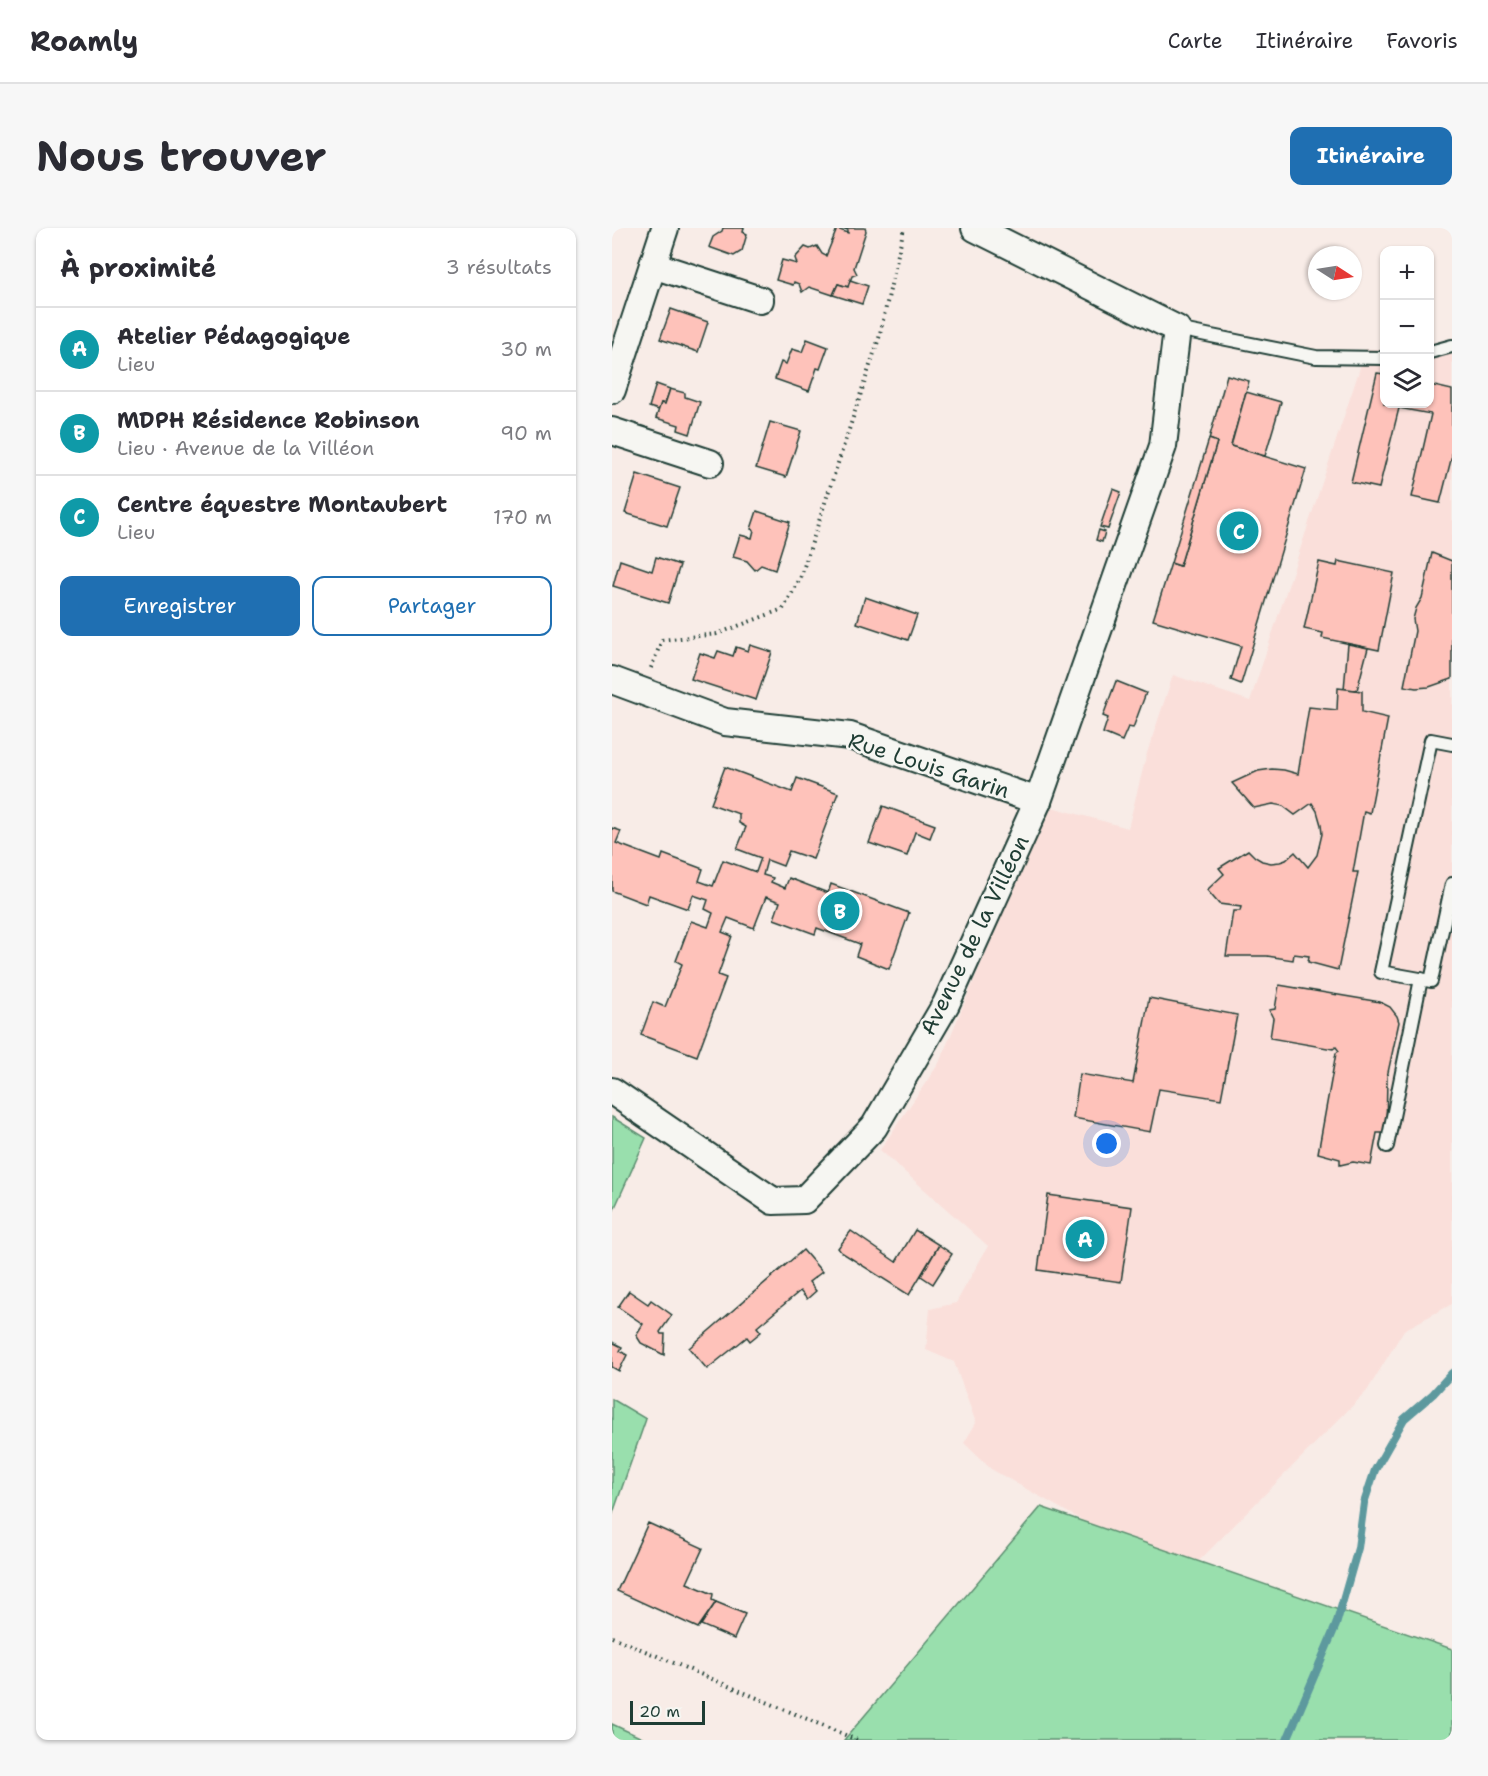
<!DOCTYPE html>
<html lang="fr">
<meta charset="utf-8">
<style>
body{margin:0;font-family:"Shantell Sans",sans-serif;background:#f7f7f7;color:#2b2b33}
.controls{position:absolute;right:18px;top:18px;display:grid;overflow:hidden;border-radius:12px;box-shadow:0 2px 4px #0004}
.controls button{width:54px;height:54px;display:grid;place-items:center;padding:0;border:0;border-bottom:2px solid #e1e1e2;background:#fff;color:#2b2b33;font:30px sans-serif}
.compass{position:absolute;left:696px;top:18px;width:54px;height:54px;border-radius:50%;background:#fff;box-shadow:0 2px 4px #0004;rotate:102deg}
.scale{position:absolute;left:18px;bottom:15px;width:75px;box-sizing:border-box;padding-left:6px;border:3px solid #1f3d34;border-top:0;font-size:16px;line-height:21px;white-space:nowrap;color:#1f3d34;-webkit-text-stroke:4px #f6f6f2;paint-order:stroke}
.you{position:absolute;left:495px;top:916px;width:21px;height:21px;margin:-15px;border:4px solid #fff;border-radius:50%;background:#1a73e8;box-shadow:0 0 0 9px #1a73e833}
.badge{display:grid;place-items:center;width:39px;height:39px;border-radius:50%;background:#1f6fb2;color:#fff;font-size:20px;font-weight:700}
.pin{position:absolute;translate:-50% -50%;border:3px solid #fff;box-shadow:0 2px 6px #0006}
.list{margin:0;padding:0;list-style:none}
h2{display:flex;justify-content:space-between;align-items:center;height:78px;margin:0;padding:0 24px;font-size:26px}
h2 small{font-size:20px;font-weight:400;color:#7c7c81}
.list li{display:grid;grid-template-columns:39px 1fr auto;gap:18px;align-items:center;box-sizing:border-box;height:84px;padding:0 24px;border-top:2px solid #e1e1e2}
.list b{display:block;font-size:22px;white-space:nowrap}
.list p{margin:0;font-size:20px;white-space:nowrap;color:#7c7c81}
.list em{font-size:20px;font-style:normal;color:#7c7c81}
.actions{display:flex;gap:12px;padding:18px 24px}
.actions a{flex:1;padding:14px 0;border:2px solid #1f6fb2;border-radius:12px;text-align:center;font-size:21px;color:#1f6fb2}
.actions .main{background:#1f6fb2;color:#fff}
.icon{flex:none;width:33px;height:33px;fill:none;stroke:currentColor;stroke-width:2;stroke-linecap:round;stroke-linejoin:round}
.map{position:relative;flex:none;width:840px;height:1512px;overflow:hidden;border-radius:12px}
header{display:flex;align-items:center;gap:36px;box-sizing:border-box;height:84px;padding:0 30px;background:#fff;border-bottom:2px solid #e1e1e2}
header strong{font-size:28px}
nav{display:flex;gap:33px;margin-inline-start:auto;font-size:21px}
.intro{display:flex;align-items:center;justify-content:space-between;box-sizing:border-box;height:144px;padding:0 36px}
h1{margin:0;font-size:42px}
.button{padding:15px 27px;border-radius:12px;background:#1f6fb2;color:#fff;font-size:21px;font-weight:700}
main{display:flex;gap:36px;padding:0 36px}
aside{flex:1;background:#fff;border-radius:12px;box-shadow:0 2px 4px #0004}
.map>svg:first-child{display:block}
.built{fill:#fadfda}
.green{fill:#99dfad;stroke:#5c8e70;stroke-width:1.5}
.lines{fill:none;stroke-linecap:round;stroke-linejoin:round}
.stream{stroke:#5d999e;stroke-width:8}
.building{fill:#fec2ba;stroke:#1f3d34;stroke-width:1.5}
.service-casing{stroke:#1f3d34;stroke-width:16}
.minor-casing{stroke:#1f3d34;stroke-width:30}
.path{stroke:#1f3d34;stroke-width:4;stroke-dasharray:1.5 4.5;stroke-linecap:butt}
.service{stroke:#f6f6f2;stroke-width:12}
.minor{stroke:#f6f6f2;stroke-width:26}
.labels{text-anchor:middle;stroke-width:5;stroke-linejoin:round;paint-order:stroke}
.street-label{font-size:22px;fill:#1f3d34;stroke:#f6f6f2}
</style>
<header>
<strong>Roamly</strong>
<nav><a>Carte</a><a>Itinéraire</a><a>Favoris</a></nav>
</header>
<div class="intro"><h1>Nous trouver</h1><a class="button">Itinéraire</a></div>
<main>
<aside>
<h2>À proximité<small>3 résultats</small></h2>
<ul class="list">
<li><span class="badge" style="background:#0f9aa8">A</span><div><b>Atelier Pédagogique</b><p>Lieu</p></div><em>30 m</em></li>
<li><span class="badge" style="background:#0f9aa8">B</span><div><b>MDPH Résidence Robinson</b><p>Lieu · Avenue de la Villéon</p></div><em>90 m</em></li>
<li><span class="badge" style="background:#0f9aa8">C</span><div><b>Centre équestre Montaubert</b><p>Lieu</p></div><em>170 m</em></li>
</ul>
<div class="actions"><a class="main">Enregistrer</a><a>Partager</a></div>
</aside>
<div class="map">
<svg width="840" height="1512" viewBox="0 0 840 1512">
<rect width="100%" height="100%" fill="#f8ece7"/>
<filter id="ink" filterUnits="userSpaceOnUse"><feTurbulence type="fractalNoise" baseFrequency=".0167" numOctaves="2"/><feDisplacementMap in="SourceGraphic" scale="12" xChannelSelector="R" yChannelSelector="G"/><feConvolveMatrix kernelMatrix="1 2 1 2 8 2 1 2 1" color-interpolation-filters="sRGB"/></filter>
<g filter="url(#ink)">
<!-- built -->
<polygon class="built" points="818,120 840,120 840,1076 792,1102 755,1163 571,1349 379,1241 352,1215 364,1195 342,1134 314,1122 318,1081 344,1075 376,1018 268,922 327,835 436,578 516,600 535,525 561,447 638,473 747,143 753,121 772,121 772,176 818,176"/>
<!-- green -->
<g class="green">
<polygon points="0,889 34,910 0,986"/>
<polygon points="0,1171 34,1191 0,1288"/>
<polygon points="429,1279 840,1421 840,1512 232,1512"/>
<polygon points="0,1496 34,1512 0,1512"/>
</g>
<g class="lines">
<!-- stream -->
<polyline class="stream" points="675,1512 724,1397 746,1320 752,1275 763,1242 792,1191 821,1166 840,1145"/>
</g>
<!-- building -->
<g class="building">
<polygon points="111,0 132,0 131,4 135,6 130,23 122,28 97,19 101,9 110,3"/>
<polygon points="230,0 253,0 254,3 242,40 245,46 240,48 236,59 226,56 221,67 197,59 190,64 187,56 182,54 181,57 164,52 170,32 185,36 183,30 193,19 198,21 205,18 210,26 214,28 225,1 236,5 236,2"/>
<polygon points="238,52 256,58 250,76 221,67 226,56 236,59"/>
<polygon points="59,81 96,94 86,124 48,111"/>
<polygon points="195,111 216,119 208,141 205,140 197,163 163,151 169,134 174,136 180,121 190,124"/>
<polygon points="765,145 772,146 772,176 818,176 818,157 840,162 840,228 828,275 800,269 819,186 787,180 767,260 739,254"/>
<polygon points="615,147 637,153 619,218 694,241 629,456 619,452 629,418 541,392 559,335 568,338 605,214 597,211"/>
<polygon points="44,156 58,161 53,176 49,175 47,182 37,179"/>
<polygon points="58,161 73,165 73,169 88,174 78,206 66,202 67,197 44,190 49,175 53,176"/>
<polygon points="634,164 669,174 653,228 619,218"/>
<polygon points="158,194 189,203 174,249 144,240"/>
<polygon points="597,211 605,214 568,338 559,335"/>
<polygon points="25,246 68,260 55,298 13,285"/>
<polygon points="501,261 509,264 496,301 488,299"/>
<polygon points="145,283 178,294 163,342 149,337 143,342 135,333 121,329 128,307 140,310 142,302 139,301"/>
<polygon points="487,302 493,304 490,314 484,312"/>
<polygon points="820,325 840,333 840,451 817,459 804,460 792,458 803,403 801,391 804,380 810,370"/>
<polygon points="44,329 68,337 56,375 1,358 8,332 40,343"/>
<polygon points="726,333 782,345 767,422 710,410 711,405 692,401 707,334 725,338"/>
<polygon points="253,369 305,387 296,412 245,395"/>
<polygon points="736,416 756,420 745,462 732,461"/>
<polygon points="138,417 160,424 144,472 79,451 88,425 103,430 106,423 121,428 124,419 136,423"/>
<polygon points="504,453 534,465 521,500 516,499 510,513 491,505 496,490 491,488"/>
<polygon points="726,460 750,463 750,484 776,490 758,585 752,583 741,644 746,644 726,742 696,734 697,728 682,726 681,732 655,728 614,728 621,683 628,683 629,679 607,676 595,662 612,646 607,640 636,622 643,629 650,633 659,635 668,634 674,632 683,624 696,639 705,627 710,606 709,597 705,583 700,575 683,587 671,578 661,576 642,580 620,555 646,543 660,541 672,542 686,546 697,479 725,482"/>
<polygon points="113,539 180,564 185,550 226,565 201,631 177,623 171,638 155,632 151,647 161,650 159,654 173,660 177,650 216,665 219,656 297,685 277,741 244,728 248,716 205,700 203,706 162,691 168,674 154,669 142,700 116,690 110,704 120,708 106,747 114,750 85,828 29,807 41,774 53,779 70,736 64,733 79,693 96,699 101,685 93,681 96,672 81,667 76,681 37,667 34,676 0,663 0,600 9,603 4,615 49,632 51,626 91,641 87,653 101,658 111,632 144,644 149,630 125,621 134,599 127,595 127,586 99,576"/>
<polygon points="271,578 323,597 318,610 303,604 295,628 257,615"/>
<polygon points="667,757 768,774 778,779 785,788 787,794 775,849 774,905 765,905 759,937 741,934 728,937 728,931 706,925 724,825 727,823 724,819 721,821 658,810 661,790 657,782 663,781"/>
<polygon points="537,770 625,787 609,871 547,861 538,904 461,890 468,846 521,855"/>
<polygon points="436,967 520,979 509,1054 426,1042"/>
<polygon points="303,1002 327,1017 297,1067 229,1024 226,1020 239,1003 284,1034"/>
<polygon points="327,1017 340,1026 321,1056 309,1048"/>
<polygon points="191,1022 210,1044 197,1054 204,1063 195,1071 188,1063 145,1099 149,1104 138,1113 135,1109 95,1141 77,1120"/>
<polygon points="17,1063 36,1076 39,1072 60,1087 48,1104 49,1106 53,1106 52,1127 29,1115 24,1107 31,1096 6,1079"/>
<polygon points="0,1114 10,1119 8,1123 15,1127 7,1143 0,1139"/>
<polygon points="36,1295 91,1320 75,1355 101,1366 100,1372 104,1374 86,1400 5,1363"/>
<polygon points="104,1374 133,1386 122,1411 89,1397"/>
</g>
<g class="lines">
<defs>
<g id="service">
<polyline points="565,101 704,129 772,130"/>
<polyline points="818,124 840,118"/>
<polyline points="840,516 819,512 769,744 819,753 840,656"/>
<polyline points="775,918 809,751"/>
</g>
<g id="minor">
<polyline points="41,37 148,72"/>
<polyline points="0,162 53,0"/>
<polyline points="0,203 98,235"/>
<polyline points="0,452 113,494 238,508 426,573"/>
<polyline points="0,863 161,973 192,972 262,899 334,776 426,573 551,218 565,101 363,0"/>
</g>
</defs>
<!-- service casing -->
<use href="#service" class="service-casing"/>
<!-- minor casing -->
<use href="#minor" class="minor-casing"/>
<!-- path -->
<g class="path">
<polyline points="39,440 50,412 105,406 171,381 188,351 267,110 292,0"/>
<polyline points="0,1409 245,1512"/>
</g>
<!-- service -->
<use href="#service" class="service"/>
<!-- minor -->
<use href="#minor" class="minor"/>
</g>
</g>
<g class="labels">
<!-- street labels -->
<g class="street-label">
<text transform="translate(317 537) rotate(18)" y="8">Rue Louis Garin</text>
<text transform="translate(362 707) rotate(-64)" y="8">Avenue de la Villéon</text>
</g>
</g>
</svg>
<div class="controls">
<button>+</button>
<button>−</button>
<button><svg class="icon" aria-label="layers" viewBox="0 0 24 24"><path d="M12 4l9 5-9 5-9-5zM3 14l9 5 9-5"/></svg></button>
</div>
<svg class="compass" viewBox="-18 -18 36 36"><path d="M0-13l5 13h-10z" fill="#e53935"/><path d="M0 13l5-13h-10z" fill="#7c7c81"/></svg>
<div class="scale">20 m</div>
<div class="you"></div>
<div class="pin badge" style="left:473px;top:1011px;background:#0f9aa8">A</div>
<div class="pin badge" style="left:228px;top:683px;background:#0f9aa8">B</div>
<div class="pin badge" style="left:627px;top:303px;background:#0f9aa8">C</div>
</div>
</main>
